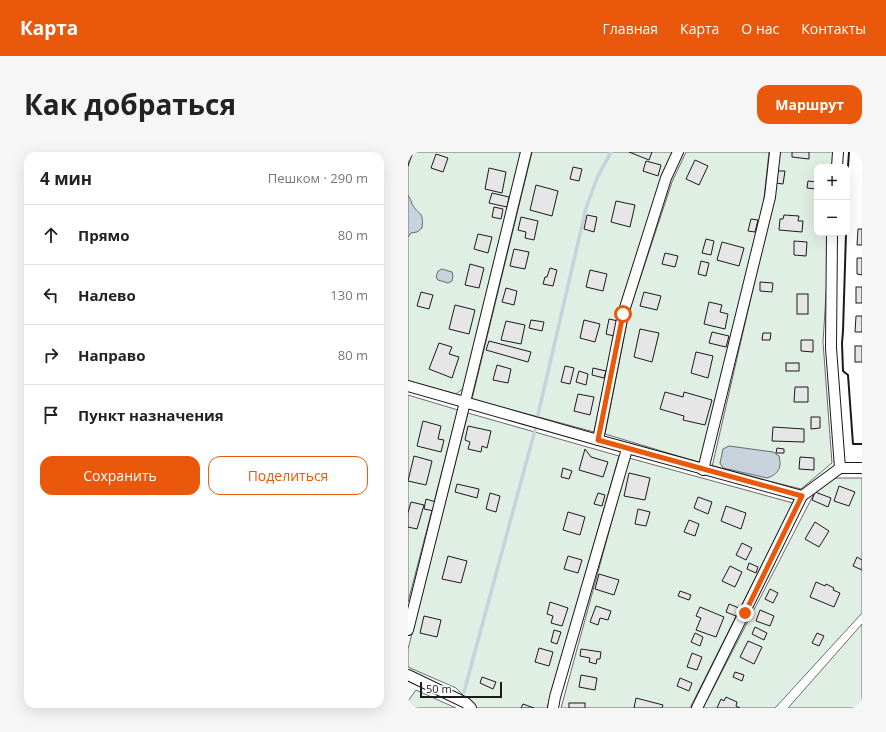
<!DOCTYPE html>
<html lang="ru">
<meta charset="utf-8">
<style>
body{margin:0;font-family:"Open Sans",sans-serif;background:#f6f6f6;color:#222}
.controls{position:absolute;right:12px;top:12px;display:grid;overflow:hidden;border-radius:8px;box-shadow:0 4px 16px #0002}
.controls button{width:36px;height:36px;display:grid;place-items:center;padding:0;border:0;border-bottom:1px solid #e0e0e0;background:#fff;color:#222;font:20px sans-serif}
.scale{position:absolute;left:12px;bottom:10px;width:82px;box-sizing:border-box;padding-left:4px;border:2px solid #1a1a1a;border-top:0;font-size:11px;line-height:14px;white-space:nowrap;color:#1a1a1a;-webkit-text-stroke:3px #fff;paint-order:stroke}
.stop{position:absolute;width:12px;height:12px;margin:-9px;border:3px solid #ea580c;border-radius:50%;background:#fff}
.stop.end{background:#ea580c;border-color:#fff;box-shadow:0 1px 4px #0008}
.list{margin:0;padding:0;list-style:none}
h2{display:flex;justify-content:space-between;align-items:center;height:52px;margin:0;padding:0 16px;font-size:17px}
h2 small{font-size:13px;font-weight:400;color:#767676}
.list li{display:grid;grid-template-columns:26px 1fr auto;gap:12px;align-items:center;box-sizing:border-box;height:60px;padding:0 16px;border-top:1px solid #e0e0e0}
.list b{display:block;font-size:15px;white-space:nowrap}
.list em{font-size:13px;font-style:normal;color:#767676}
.actions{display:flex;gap:8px;padding:12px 16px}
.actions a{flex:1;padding:9px 0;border:1px solid #ea580c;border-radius:12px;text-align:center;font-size:14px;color:#ea580c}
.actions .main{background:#ea580c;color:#fff}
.icon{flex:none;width:22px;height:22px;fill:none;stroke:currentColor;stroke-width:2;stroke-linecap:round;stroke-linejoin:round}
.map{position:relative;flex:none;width:454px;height:556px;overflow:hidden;border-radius:12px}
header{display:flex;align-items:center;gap:24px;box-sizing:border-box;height:56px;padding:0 20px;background:#ea580c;color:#fff}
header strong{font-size:19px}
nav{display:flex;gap:22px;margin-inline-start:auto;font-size:14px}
.intro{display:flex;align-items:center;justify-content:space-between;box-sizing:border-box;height:96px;padding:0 24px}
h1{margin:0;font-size:28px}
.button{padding:10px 18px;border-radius:12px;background:#ea580c;color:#fff;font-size:14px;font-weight:700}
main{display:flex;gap:24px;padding:0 24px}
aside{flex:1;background:#fff;border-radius:12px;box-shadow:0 4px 16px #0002}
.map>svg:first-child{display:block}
.green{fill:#e0efe3;stroke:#6a6a6a}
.water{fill:#c6d2dc;stroke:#6a6a6a}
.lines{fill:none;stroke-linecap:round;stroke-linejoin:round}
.stream{stroke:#c6d2dc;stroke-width:3.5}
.building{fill:#e6e6e6;stroke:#1a1a1a}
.minor-casing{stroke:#1a1a1a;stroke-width:12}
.minor{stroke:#fff;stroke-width:10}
.wall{stroke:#1a1a1a;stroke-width:2}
.route{stroke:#ea580c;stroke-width:5}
</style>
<header>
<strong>Карта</strong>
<nav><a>Главная</a><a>Карта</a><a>О нас</a><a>Контакты</a></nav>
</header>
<div class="intro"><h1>Как добраться</h1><a class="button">Маршрут</a></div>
<main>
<aside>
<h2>4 мин<small>Пешком · 290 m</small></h2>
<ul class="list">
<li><svg class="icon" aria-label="ahead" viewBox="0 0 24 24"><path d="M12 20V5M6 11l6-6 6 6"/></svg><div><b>Прямо</b></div><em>80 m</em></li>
<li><svg class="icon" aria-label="left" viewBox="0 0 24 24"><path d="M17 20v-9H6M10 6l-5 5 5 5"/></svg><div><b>Налево</b></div><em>130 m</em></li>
<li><svg class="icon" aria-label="right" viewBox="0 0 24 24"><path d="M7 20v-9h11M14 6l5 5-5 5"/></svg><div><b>Направо</b></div><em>80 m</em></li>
<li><svg class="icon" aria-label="arrive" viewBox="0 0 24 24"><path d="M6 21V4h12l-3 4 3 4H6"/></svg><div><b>Пункт назначения</b></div></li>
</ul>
<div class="actions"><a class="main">Сохранить</a><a>Поделиться</a></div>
</aside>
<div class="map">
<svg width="454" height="556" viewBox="0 0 454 556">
<rect width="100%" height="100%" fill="#fff"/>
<!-- green -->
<g class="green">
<polygon points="0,0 115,0 56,236 48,242 0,229"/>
<polygon points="124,0 265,0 253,28 214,148 186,280 64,247"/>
<polygon points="278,0 361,0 355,55 293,311 197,282 221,160 264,30"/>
<polygon points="371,0 428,0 427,15 409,15 409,81 422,81 415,190 424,311 393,337 304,315 364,54"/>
<polygon points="0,243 50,258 0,450"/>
<polygon points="60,261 211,304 139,556 68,556 48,536 0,515 0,497"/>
<polygon points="221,306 385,351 282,556 153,556"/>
<polygon points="428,326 454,326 454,461 367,556 295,556 409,336"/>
<polygon points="454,472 454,556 380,556"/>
<polygon points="8,538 48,556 0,556 0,549"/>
</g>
<!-- water -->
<g class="water">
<path d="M0 43C2 46 3 49 4 52 11 64 16 59 14 76L9 80 3 81 0 85Z"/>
<polygon points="34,117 44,120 45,124 44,129 40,131 30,128 28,125 30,119"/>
<path d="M321 294 365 300 371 304C374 315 371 322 359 326L315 316 312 311 315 297Z"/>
</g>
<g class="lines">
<!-- stream -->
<g class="stream">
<polyline points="130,263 178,56 189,26 203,0"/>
<polyline points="56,540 127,278"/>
</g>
</g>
<!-- building -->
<g class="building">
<polygon points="0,0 5,0 0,14"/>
<polygon points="221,0 244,0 241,8"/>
<polygon points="384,0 401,0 401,7 384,5"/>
<polygon points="28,2 40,6 35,20 23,16"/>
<polygon points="287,8 300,14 291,33 278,27"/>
<polygon points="238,9 253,13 250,24 235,19"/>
<polygon points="165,15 174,17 171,29 162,27"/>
<polygon points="81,16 98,20 94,41 77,37"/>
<polygon points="369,19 377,19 375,32 368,31"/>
<polygon points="400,29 409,30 409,37 399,36"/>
<polygon points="128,33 150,39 144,64 122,58"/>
<polygon points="84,41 101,45 99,55 81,51"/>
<polygon points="208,49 227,53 222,75 203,70"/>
<polygon points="86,55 95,57 93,67 84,65"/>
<polygon points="179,63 189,65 186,80 176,77"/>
<polygon points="376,63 391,64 390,69 395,69 394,80 371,78 372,67 375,67"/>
<polygon points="113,65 130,69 126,88 117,86 118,80 110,78"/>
<polygon points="343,67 350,68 347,80 340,79"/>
<polygon points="450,77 454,77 454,93 449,93"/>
<polygon points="70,82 84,85 80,101 66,97"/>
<polygon points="298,87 306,89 303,103 294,101"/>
<polygon points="386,89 399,90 398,104 386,103"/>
<polygon points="314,90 336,96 331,114 309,108"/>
<polygon points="106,97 121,100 117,117 102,114"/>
<polygon points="257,101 270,104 267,115 254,112"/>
<polygon points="449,106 454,106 454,123 449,122"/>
<polygon points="293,109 301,111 298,124 290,122"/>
<polygon points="62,112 76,116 71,136 57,133"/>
<polygon points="142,116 149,118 145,134 135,132 137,125 139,125"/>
<polygon points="182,118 199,122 195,139 178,135"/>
<polygon points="352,130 365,131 364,140 352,139"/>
<rect x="448" y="135" width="6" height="16"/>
<polygon points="98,136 109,139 106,153 94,150"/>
<polygon points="13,140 25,143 21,157 9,154"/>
<polygon points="236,140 253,144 249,158 232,154"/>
<rect x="389" y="142" width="11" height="20"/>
<polygon points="301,150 314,153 312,160 320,162 317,177 296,172"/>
<polygon points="47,153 67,158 61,182 41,177"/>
<polygon points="448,164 454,164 454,180 447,180"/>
<polygon points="201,167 210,169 206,184 198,182"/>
<polygon points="123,168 136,170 134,179 121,176"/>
<polygon points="176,168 192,172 187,190 172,186"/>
<polygon points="98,169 117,173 113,192 93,188"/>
<polygon points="232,177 251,181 244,210 226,205"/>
<polygon points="304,180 321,184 318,195 301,191"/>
<polygon points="355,181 363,181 362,188 354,188"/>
<polygon points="393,188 405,188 405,200 393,199"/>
<polygon points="81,189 123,200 120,210 78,198"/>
<polygon points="31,191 44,195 41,202 51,205 44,226 21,217"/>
<rect x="447" y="194" width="7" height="16"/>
<polygon points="288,200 305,204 300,226 283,221"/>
<rect x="378" y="211" width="13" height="8"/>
<polygon points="89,213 103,217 100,231 85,228"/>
<polygon points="157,214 166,216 162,232 153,230"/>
<polygon points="185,216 198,219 196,226 184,223"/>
<polygon points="171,219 180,222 178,233 168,230"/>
<polygon points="387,235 400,235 400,250 386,250"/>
<polygon points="257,240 275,245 276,240 304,248 297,273 275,268 276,264 252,257"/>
<polygon points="170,242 186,245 182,263 166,259"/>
<polygon points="403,265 412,265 412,276 403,277"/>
<polygon points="15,269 33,274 30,287 36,288 33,300 9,294"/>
<polygon points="60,274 83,279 79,296 74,294 73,300 60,297 62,290 57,288"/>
<polygon points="365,275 396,277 396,290 364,289"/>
<polygon points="369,296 376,297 376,301 368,301"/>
<polygon points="177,297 183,305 200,310 195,325 171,318"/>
<polygon points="6,304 24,309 18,333 0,329"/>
<polygon points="392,305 406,306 406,318 391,317"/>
<polygon points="155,316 164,319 161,327 153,325"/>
<polygon points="221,321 242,326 237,348 216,344"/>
<polygon points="49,332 71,337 69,346 47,340"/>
<polygon points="431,334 447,340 441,354 426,349"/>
<polygon points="407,340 423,346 420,355 404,348"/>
<polygon points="82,341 92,344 88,360 78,357"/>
<polygon points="190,341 197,343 194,354 186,352"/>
<polygon points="290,345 304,350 300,362 286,356"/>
<polygon points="18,347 28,350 26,359 16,357"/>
<polygon points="3,350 16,353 9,377 0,375 0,361"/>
<polygon points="318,354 338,361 333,377 313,369"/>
<polygon points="230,357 242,360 238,374 227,372"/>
<polygon points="160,360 177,365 172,383 155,378"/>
<polygon points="281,368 291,372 287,384 276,380"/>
<polygon points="407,370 421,379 411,395 397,387"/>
<polygon points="334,391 344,396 338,408 328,403"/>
<polygon points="40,404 59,409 53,431 34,427"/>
<polygon points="160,404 174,408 170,421 156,417"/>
<polygon points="449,405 454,408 454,418 445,414"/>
<polygon points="341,411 350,415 348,421 339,417"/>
<polygon points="322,414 334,420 327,435 314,429"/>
<polygon points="191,422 211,428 206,443 187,437"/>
<polygon points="408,430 417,434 418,432 426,436 425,438 432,441 426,455 402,445"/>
<polygon points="362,437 370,441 365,451 357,447"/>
<polygon points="272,439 283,443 281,448 270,444"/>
<polygon points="142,450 160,456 154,474 143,471 145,464 139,462"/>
<polygon points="321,452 331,456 328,464 318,460"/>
<polygon points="188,454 203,459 200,468 192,466 190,473 182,470"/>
<polygon points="292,455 316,465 308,485 288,478 293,466 288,464"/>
<polygon points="352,458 366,464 362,474 348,469"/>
<polygon points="16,464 33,468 29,485 12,481"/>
<polygon points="347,475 359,481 356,488 344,482"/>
<polygon points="146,478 153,480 149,492 143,490"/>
<polygon points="287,481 295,485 292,494 283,490"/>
<polygon points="409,481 416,484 411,494 404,491"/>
<polygon points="340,489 354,495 346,512 332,505"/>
<polygon points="131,496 145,500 141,514 127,510"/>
<polygon points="173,497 193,500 192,507 189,507 188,512 181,510 182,506 172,504"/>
<polygon points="284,501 294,505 289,518 279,515"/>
<polygon points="327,520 336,523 334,529 325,525"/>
<polygon points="173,523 189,526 187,538 171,535"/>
<polygon points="74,525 88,530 85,537 72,531"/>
<polygon points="272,526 284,531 281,539 269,534"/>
<polygon points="318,545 329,550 328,554 332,556 309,556 313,547 316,549"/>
<polygon points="228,546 255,553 254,556 226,556"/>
<rect x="161" y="551" width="16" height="5"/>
<polygon points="115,552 126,556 113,556"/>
</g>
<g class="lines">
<defs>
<g id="minor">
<polyline points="429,15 430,0"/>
<polyline points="424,81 423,196 432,316"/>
<polyline points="0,234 190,288 394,344"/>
<polyline points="190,288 215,162 258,26 270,0"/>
<polyline points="295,318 362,45 367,0"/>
<polyline points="0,478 57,250 118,0"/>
<polyline points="0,523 58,551 63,556"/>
<polyline points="145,556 147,545 219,297"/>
<polyline points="289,556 394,344 432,316 454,316"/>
</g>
</defs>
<!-- minor casing -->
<use href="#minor" class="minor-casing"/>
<!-- minor -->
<use href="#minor" class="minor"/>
<!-- wall -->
<g class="wall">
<polyline points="439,29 441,0"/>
<polyline points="438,81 435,179 434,191 435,219 440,223 445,292 454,292"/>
</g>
</g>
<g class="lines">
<!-- route -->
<polyline class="route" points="215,162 190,288 394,344 337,461"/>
</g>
</svg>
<div class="controls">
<button>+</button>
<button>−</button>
</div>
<div class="scale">50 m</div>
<div class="stop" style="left:215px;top:162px"></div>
<div class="stop end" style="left:337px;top:461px"></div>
</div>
</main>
